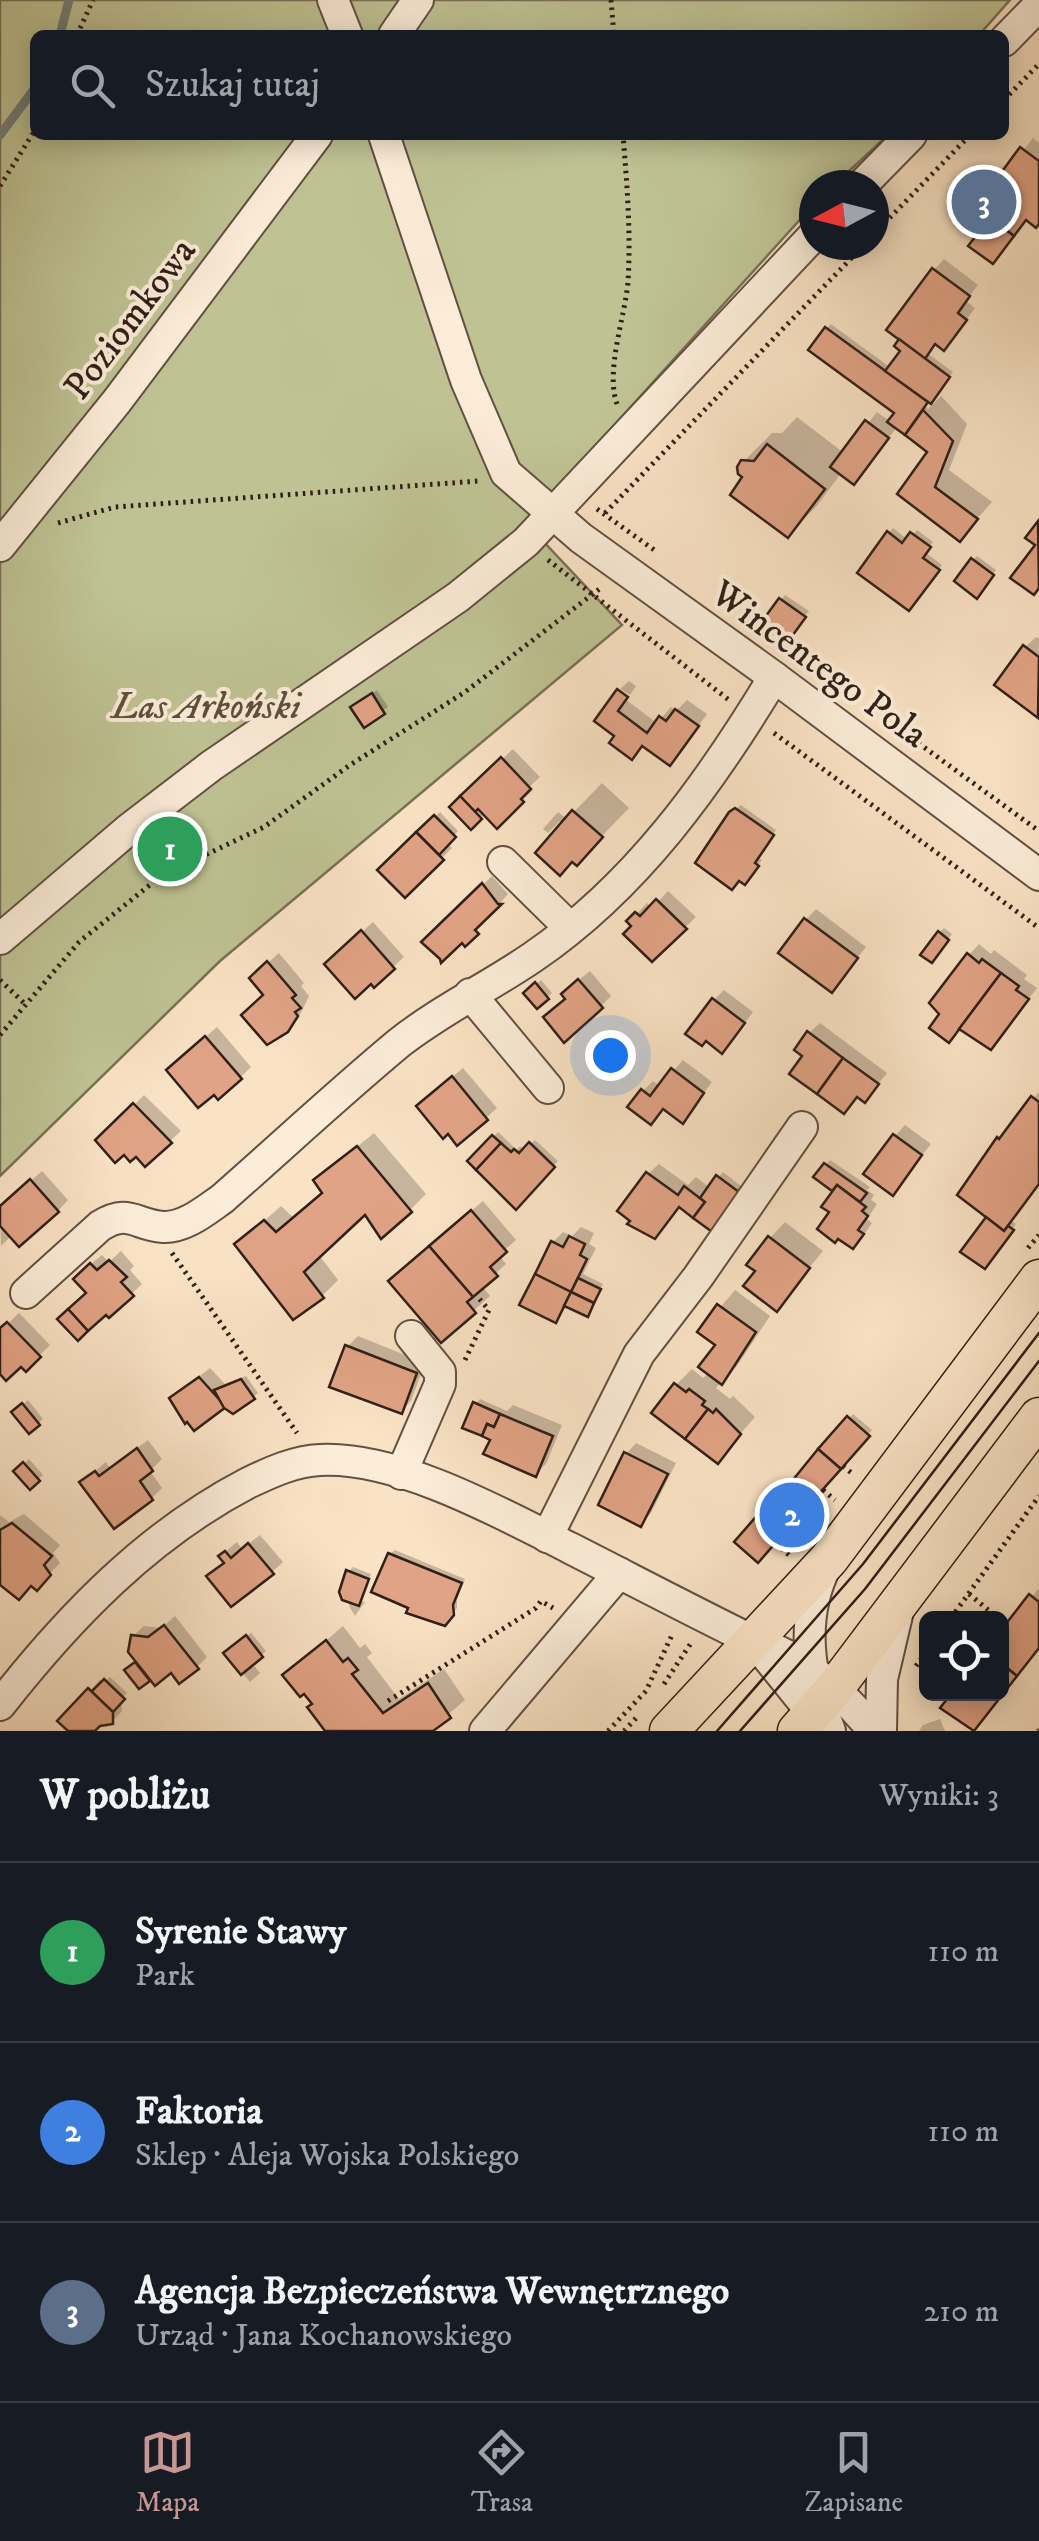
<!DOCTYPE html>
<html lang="pl">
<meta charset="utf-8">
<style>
body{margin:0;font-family:"IM FELL DW Pica",serif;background:#20242c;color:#f1f3f6}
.controls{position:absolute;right:30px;bottom:30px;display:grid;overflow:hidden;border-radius:15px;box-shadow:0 5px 25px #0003}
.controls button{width:90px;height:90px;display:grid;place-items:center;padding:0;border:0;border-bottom:2px solid #363941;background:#171b24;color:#f1f3f6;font:50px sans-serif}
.compass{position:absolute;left:799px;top:170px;width:90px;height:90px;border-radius:50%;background:#171b24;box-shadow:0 5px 25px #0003;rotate:263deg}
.you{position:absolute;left:610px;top:1055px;width:35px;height:35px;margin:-25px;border:8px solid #fff;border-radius:50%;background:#1a73e8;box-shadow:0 0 0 15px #1a73e833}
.badge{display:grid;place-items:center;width:65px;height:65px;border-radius:50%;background:#c59692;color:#fff;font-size:32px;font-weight:700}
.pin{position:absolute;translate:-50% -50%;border:5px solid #fff;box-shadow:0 2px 10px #0006}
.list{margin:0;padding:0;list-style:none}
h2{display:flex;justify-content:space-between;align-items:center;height:130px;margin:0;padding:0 40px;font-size:42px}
h2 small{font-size:32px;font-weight:400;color:#9ea1a6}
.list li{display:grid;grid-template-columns:65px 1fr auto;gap:30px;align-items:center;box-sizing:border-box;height:180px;padding:0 40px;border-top:2px solid #363941}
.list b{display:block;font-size:38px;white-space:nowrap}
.list p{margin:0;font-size:32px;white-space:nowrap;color:#9ea1a6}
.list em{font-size:32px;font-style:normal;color:#9ea1a6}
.icon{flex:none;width:55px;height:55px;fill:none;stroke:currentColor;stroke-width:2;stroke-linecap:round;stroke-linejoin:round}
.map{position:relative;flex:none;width:1039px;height:1731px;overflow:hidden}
.search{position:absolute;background:#171b24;box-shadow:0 5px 25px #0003;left:30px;right:30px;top:30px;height:110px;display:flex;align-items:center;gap:25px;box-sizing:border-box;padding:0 35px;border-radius:15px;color:#9ea1a6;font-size:38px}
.sheet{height:670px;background:#171b24}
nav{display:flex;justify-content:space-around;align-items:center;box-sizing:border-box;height:140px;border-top:2px solid #363941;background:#171b24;font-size:28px;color:#9ea1a6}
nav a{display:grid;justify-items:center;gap:5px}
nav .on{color:#c59692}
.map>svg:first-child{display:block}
.green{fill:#bfc394;stroke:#787156;stroke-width:2.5}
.shadow{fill:#0003}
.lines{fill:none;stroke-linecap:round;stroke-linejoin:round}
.stream{stroke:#737e78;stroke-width:9}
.building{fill:#e1a385;stroke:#301f17;stroke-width:2.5}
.minor-casing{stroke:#625042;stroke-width:34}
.major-casing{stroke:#301f17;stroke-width:41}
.path{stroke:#301f17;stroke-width:5;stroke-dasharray:2.5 5;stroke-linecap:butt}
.minor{stroke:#fcedd9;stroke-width:30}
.major{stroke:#fae3c5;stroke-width:38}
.tram{stroke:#301f17;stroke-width:2.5}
.labels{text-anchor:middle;stroke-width:8;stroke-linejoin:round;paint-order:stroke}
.street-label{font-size:38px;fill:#301f17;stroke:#fcedd9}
.park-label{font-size:38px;font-style:italic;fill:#5b503c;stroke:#fcedd9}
</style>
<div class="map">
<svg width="1039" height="1731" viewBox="0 0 1039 1731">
<rect width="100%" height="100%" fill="#fae3c5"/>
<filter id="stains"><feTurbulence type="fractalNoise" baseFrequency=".002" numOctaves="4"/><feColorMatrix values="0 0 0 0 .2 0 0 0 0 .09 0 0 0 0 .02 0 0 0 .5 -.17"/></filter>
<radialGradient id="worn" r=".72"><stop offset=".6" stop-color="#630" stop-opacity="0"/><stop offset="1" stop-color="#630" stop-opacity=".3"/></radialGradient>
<!-- green -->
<polygon class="green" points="0,0 1010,0 979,35 35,35 35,135 888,135 834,185 814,185 814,204 526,523 622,625 220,961 0,1176"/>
<!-- shadow -->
<g class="shadow">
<polygon points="1033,138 1039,143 1039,222 1028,218 997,257 972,246 993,217 979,207"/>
<polygon points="944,259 978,285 966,301 975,308 954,337 937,342 927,353 953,372 925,406 928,409 941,396 967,424 949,470 992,502 960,538 900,493 931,451 897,427 864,471 842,472 816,507 787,535 770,525 733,495 746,477 743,462 772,433 782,433 797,417 844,453 877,412 891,422 897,412 827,328 831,324 891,368 904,350 934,270"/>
<polygon points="893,528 908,540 917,530 933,542 925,552 942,565 913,603 889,533"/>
<polygon points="977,556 996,570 981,591 973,560"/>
<polygon points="785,595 809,611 791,635 781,600"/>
<polygon points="1036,637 1039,639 1038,715 1025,647"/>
<polygon points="629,681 636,686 630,695 620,689"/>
<polygon points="377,690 388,707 365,724 358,703"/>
<polygon points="617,693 657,723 671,707 676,711 687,700 707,714 680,752 644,744 618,736"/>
<polygon points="513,749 540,777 529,787 533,790 497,825 485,813 471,827 452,807"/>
<polygon points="602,783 629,808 577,862 563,824 560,821 548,833 543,829 558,812 567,819"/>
<polygon points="741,805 776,830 758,858 762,860 749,877 731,813"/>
<polygon points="440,812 458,831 447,843 452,848 405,894 381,870"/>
<polygon points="492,876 508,894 466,943 426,940"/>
<polygon points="668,891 696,917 652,959 630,921 647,903 652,908"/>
<polygon points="816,909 866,947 832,990 806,920"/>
<polygon points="373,922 404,957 375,984 338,953"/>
<polygon points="944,928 952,934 936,956 939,933"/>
<polygon points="979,944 991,954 994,950 1027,975 1024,979 1037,988 991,1047 961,1027 969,955"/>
<polygon points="279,953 304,983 301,986 309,996 298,1019 287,1030 262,968"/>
<polygon points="590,971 611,996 601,1006 567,998 574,984"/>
<polygon points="541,980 552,993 538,1006 527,993"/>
<polygon points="724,990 753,1012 732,1040 706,1039 714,1000"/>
<polygon points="820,1023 887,1073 865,1100 806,1056 809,1033"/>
<polygon points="217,1027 251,1067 240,1078 179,1060"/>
<polygon points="683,1060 712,1082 683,1121 643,1091 653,1081 660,1086"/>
<polygon points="463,1068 497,1108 486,1118 429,1096"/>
<polygon points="1039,1092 1039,1185 1011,1221 1016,1224 989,1262 989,1217 999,1139"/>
<polygon points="144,1095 181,1131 145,1164 136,1153 99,1140"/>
<polygon points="905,1125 931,1144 893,1192 895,1136"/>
<polygon points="498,1132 517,1150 520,1146 524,1150 535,1140 558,1161 516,1206 470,1161"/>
<polygon points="374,1133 426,1194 410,1210 365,1212 319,1255 338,1280 322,1296 238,1244 281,1206 294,1218 325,1192 316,1180"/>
<polygon points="830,1160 870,1187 867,1190 874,1195 871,1200 877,1204 867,1219 872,1223 863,1236 824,1206 843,1182 826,1165"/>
<polygon points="659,1164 688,1185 696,1177 710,1188 723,1172 746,1190 719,1226 648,1174"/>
<polygon points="42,1171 68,1200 58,1211 12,1235 1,1246 0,1208"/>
<polygon points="483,1201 516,1240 499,1255 506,1264 482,1286 490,1296 441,1340 446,1232"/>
<polygon points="785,1222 823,1251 776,1308 770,1238"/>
<polygon points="581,1227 594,1233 589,1244 596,1248 583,1274 603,1284 587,1314 568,1305 555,1320 553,1242 563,1232 572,1236"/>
<polygon points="121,1251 134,1266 130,1270 142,1284 109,1315 89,1293 86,1268 102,1255 109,1262"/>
<polygon points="735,1290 770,1316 737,1366 716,1388 730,1399 733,1396 755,1417 717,1461 676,1385 692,1369 703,1378 709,1372 718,1344 700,1331"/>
<polygon points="19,1313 50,1345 26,1369 21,1364 0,1371 0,1331"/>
<polygon points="358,1336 425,1363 411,1401 401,1411 348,1346"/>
<polygon points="210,1368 225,1384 246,1376 258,1393 253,1397 225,1404 172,1398"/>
<polygon points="480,1399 507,1411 513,1405 562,1425 546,1464 535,1474 493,1438 475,1404"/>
<polygon points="28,1400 43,1419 29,1431 14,1412"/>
<polygon points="853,1414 872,1430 758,1560 737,1542 773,1501 777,1504"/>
<polygon points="148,1440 162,1459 150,1471 162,1488 152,1498 82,1482 106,1462 110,1468"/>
<polygon points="636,1443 676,1463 651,1513 641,1524 626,1454"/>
<polygon points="29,1459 43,1475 30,1487 16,1471"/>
<polygon points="24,1514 60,1545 53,1553 60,1563 36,1588 31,1583 0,1581 0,1515 9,1522"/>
<polygon points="260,1535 283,1562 272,1572 209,1576 226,1561 221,1556 232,1546 237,1542 242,1549"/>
<polygon points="395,1550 465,1579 457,1599 457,1608 444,1623 390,1554"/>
<polygon points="353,1567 371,1574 361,1601 365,1602 355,1616 349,1606 348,1572"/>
<polygon points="1039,1588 1039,1647 982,1719 944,1707 955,1694 1002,1694 1002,1634"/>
<polygon points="175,1616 207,1657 197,1667 171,1670 150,1677 140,1686 128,1670 138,1662 133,1636 144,1626 161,1628"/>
<polygon points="343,1626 360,1648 365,1644 372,1653 367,1657 399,1699 444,1669 465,1700 429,1731 328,1731 315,1703 286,1675"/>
<polygon points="251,1633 266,1651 252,1663 260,1673 250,1682 226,1653"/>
<polygon points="110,1677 127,1693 121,1700 122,1711 112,1722 99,1723 92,1731 72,1731 61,1721 100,1680 103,1683"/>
<polygon points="940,1719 945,1731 919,1731 923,1725"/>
</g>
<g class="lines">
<!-- stream -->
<g class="stream">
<polyline points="60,35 69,0"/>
<polyline points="0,135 35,88"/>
</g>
</g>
<!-- building -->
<g class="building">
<polygon points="1020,147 1039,161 1039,224 1036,228 1026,220 1014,236 976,207"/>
<polygon points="990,218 1014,236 993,264 968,246"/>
<polygon points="932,268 970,296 958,313 967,320 944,351 935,344 925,359 886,330"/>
<polygon points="825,327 928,402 905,435 887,422 894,413 808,350"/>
<polygon points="899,339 950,377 931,404 885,371 900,351 894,346"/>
<polygon points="923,410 953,441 935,487 978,519 960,542 897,494 927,452 905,435"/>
<polygon points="865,420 889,438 854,485 830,467"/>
<polygon points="767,444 825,489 788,538 730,495 742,477 738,474 737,467 741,460 754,461"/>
<polygon points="1038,521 1039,588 1034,595 1010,578 1035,545 1025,538"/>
<polygon points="887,531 902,543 910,532 931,547 923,558 940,570 909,611 857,573"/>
<polygon points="971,558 994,575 977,599 954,581"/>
<polygon points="779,598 806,617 787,643 760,624"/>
<polygon points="1023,645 1039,657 1038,718 994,685"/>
<polygon points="617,689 628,697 618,711 647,733 659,716 666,721 675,709 699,726 670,766 642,746 632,760 609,743 614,736 594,721"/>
<polygon points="372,693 385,714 364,728 350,707"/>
<polygon points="501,757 531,789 521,799 524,802 497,829 478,809 475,812 460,796"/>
<polygon points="460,796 482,819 471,830 449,807"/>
<polygon points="735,808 774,835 755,863 759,866 745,885 739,881 732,890 695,863 729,812"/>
<polygon points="572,810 603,837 577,866 572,862 560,876 535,853"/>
<polygon points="434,815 456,837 439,855 416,832"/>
<polygon points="416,832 444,860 405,898 377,870"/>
<polygon points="482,883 498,904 502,904 475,930 479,934 465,947 462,943 441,963 440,959 421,942"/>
<polygon points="656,899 687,929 652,962 623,934 631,926 626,921 635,912 640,916"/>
<polygon points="804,918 858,958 832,993 778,953"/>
<polygon points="361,930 395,969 374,988 371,984 355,999 324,964"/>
<polygon points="938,931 949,940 932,963 920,955"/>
<polygon points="967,953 979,963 982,959 1001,973 949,1043 929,1028 939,1014 929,1003"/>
<polygon points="267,961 296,995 292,998 301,1008 295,1012 298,1016 288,1032 267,1045 241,1015 263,995 249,978"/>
<polygon points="1001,973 1019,986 1016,990 1029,999 991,1050 959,1029"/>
<polygon points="578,979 603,1008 564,1043 543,1017 565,999 561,994"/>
<polygon points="535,982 549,999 537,1009 523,993"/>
<polygon points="712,998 745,1023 722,1054 706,1041 702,1046 685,1034"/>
<polygon points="807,1031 843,1058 817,1094 789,1074 802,1056 794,1050"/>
<polygon points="205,1036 242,1079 218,1100 214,1095 198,1108 166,1070"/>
<polygon points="843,1058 879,1084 865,1103 857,1097 844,1114 817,1094"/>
<polygon points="671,1068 704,1093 683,1124 663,1109 651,1125 627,1107 641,1089 650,1096"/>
<polygon points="452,1076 488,1120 457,1146 448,1134 443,1139 416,1106"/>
<polygon points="1031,1096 1039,1102 1039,1184 1004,1231 957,1195 997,1137 999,1139"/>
<polygon points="133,1103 172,1143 145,1167 136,1157 130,1162 124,1155 115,1163 95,1140"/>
<polygon points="893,1134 922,1155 893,1196 863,1174"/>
<polygon points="492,1135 501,1143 476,1170 467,1161"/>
<polygon points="529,1142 555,1167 516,1210 476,1170 501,1143 511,1152 514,1149 519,1153"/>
<polygon points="357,1146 412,1212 381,1239 365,1215 304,1272 324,1298 293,1320 234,1244 264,1220 276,1232 322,1193 313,1180"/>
<polygon points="824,1163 867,1193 860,1202 837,1185 832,1191 813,1177"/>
<polygon points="646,1172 678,1195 684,1186 705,1202 693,1218 679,1207 655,1239 627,1224 630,1221 617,1211"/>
<polygon points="716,1175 743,1195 715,1234 693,1218 705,1202 700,1198"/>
<polygon points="30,1179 59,1212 19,1247 0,1226 0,1206"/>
<polygon points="837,1185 866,1207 862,1211 868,1216 858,1230 864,1234 853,1249 838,1239 835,1243 817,1229 829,1212 821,1207"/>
<polygon points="471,1210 507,1252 490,1267 498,1276 473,1297 429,1246"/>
<polygon points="986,1217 1004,1231 1008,1226 1014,1230 985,1269 960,1252"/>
<polygon points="569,1236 585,1244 580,1255 587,1259 571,1292 535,1274 551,1241 563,1247"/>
<polygon points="768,1236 810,1268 777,1312 743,1286 755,1271 746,1265"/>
<polygon points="429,1246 473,1297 467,1302 476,1313 441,1343 388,1281"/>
<polygon points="109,1260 127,1277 121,1282 134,1296 109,1318 106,1315 88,1331 68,1309 86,1293 73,1279 90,1263 97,1270"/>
<polygon points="535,1274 571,1292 556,1323 519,1305"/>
<polygon points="578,1278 601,1289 594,1303 571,1292"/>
<polygon points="571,1292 594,1303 588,1317 564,1306"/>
<polygon points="717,1304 756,1332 722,1385 698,1367 715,1345 697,1332"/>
<polygon points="68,1309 88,1331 78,1341 57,1319"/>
<polygon points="7,1322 41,1357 26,1372 21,1367 6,1381 0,1374 0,1328"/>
<polygon points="345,1345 417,1373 402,1414 329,1387"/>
<polygon points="199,1377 226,1407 194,1431 187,1422 185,1424 169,1398"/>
<polygon points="241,1379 255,1399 233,1414 224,1408 214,1390"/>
<polygon points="674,1383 686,1392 689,1389 705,1401 702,1405 708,1409 685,1439 651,1413"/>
<polygon points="473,1402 500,1414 494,1427 487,1424 482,1436 462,1428"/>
<polygon points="22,1403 40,1425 29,1434 11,1412"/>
<polygon points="708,1409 713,1413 716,1409 741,1434 718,1464 685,1439"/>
<polygon points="500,1414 553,1436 536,1477 483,1454 490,1440 482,1436 487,1424 494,1427"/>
<polygon points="847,1416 870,1436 841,1469 818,1449"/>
<polygon points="137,1448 153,1471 140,1481 153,1500 114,1529 79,1482 95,1471 99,1476"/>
<polygon points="818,1449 841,1469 790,1526 770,1508"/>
<polygon points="624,1452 668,1474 641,1527 598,1505"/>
<polygon points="23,1462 40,1481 30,1490 13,1471"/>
<polygon points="767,1504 790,1526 758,1563 734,1542"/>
<polygon points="12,1523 52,1556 44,1565 51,1575 37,1591 31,1586 19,1600 0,1585 0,1530"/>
<polygon points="248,1543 274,1574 231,1607 206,1576 224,1563 218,1556 225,1551 231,1558"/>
<polygon points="388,1553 462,1583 453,1605 454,1615 445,1626 406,1613 408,1608 371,1592"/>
<polygon points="346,1570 369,1579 359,1606 342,1600 339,1592"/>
<polygon points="1029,1594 1039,1602 1039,1648 1017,1676 1002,1664 1002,1629"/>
<polygon points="164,1625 199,1669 179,1684 171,1673 155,1686 128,1652 131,1635 148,1637"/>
<polygon points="246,1635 263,1657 241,1675 223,1653"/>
<polygon points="326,1640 343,1662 348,1658 358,1670 352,1674 383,1713 428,1683 451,1718 433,1731 325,1731 307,1707 312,1704 304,1694 300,1697 282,1675"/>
<polygon points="135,1662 150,1681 139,1689 124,1670"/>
<polygon points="1002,1664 1017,1676 974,1731 940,1708 951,1694 1002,1694"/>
<polygon points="104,1679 125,1699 113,1712 91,1692"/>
<polygon points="88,1688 113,1712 113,1724 100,1726 95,1731 68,1731 57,1721"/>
</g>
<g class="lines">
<defs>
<g id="minor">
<polyline points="333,0 347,35"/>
<polyline points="394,35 418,0"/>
<polyline points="1004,41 1039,5"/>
<polyline points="384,135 466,380 506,473 581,538 774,677 1039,875"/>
<polyline points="862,185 911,135"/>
<polyline points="0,546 117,401 317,135"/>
<polyline points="503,862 570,928"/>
<polyline points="0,939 129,829 211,766 458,597 526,542 814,235"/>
<polyline points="470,994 548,1088"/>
<path d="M26 1293 100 1226C129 1208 135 1225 163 1227 185 1228 206 1210 222 1199 281 1147 339 1093 399 1043 441 1010 489 987 533 957 637 886 710 783 774 677"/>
<polyline points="401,1474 440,1384 440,1372 411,1336"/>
<polyline points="547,1537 639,1354 698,1277 802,1127"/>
<path d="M826 1566C799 1619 809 1677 830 1731"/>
<polyline points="759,1647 818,1720"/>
<path d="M0 1705C69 1617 148 1535 248 1483 271 1472 295 1461 320 1460 398 1456 501 1513 570 1548 631 1579 692 1611 753 1641 807 1659 838 1689 874 1731"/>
<polyline points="485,1731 619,1573"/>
<polyline points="881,1731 882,1679 898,1611"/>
</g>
<g id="major">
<polyline points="669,1731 829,1559 1039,1279"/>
<polyline points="797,1731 834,1689 1039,1417"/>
</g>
</defs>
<!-- minor casing -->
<use href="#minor" class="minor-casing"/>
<!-- major casing -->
<use href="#major" class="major-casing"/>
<!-- path -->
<g class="path">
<polyline points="611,0 614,35"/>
<polyline points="77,35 93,0"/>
<polyline points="1004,100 1039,64"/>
<polyline points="0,186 35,130"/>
<polyline points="874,234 970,135"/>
<path d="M617 404C605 371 625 317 628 282 631 233 627 184 623 135"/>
<polyline points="597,509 657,552"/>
<polyline points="605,513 864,245"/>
<polyline points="58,523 115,507 479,481"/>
<polyline points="548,560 729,700"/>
<polyline points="888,721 1039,831"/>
<polyline points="774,733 1039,928"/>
<polyline points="0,980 25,1004"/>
<polyline points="0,1035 79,942 161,876 264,827 350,765 465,692 602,587"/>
<polyline points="1028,1248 1039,1235"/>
<polyline points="172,1253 297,1433"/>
<polyline points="465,1360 489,1310 476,1295"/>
<polyline points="843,1466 854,1475"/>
<polyline points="823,1490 835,1500"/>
<polyline points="794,1522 808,1533"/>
<polyline points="784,1533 798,1545"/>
<polyline points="776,1543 790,1556"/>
<polyline points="969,1594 998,1618"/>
<polyline points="951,1618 1039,1496"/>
<polyline points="1002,1621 1005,1625"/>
<polyline points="916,1666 926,1652"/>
<polyline points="664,1684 691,1643"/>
<polyline points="388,1701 536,1608 541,1601 553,1608"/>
<polyline points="608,1731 646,1691 672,1635"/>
<polyline points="624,1731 638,1716"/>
<polyline points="1038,1731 1039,1730"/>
</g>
<!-- minor -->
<use href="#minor" class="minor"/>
<!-- major -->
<use href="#major" class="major"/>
<!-- tram -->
<g class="tram">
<polyline points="717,1731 863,1564 1039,1333"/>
<polyline points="740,1731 865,1589 1039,1361"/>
</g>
</g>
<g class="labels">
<!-- street labels -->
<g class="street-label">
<text transform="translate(129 318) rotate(-53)" y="13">Poziomkowa</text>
<text transform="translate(820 663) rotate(36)" y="13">Wincentego Pola</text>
</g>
<!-- park labels -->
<g class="park-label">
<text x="206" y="718">Las Arkoński</text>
</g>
</g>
<rect width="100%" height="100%" filter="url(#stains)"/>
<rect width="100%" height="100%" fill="url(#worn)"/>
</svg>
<div class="controls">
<button><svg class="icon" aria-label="locate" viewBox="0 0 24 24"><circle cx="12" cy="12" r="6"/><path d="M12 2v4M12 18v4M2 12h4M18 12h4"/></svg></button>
</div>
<svg class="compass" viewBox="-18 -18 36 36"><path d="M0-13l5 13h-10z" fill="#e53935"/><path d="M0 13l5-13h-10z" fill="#9ea1a6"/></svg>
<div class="you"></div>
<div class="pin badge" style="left:170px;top:849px;background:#2e9e5b">1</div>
<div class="pin badge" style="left:792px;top:1515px;background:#3f7fe0">2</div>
<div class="pin badge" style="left:984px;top:202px;background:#5c6f8a">3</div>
<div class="search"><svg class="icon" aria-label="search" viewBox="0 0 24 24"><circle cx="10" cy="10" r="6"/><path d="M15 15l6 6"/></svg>Szukaj tutaj</div>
</div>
<section class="sheet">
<h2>W pobliżu<small>Wyniki: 3</small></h2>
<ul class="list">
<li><span class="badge" style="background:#2e9e5b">1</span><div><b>Syrenie Stawy</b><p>Park</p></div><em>110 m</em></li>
<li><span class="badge" style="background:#3f7fe0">2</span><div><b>Faktoria</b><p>Sklep · Aleja Wojska Polskiego</p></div><em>110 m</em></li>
<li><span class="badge" style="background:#5c6f8a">3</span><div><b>Agencja Bezpieczeństwa Wewnętrznego</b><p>Urząd · Jana Kochanowskiego</p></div><em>210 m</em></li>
</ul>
</section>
<nav>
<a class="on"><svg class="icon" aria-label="map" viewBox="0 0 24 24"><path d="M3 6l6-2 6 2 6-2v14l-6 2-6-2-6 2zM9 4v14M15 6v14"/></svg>Mapa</a>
<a><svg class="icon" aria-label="directions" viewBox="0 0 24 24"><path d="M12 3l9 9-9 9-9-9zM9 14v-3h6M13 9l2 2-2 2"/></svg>Trasa</a>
<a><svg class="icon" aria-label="saved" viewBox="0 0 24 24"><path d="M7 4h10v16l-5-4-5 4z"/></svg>Zapisane</a>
</nav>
